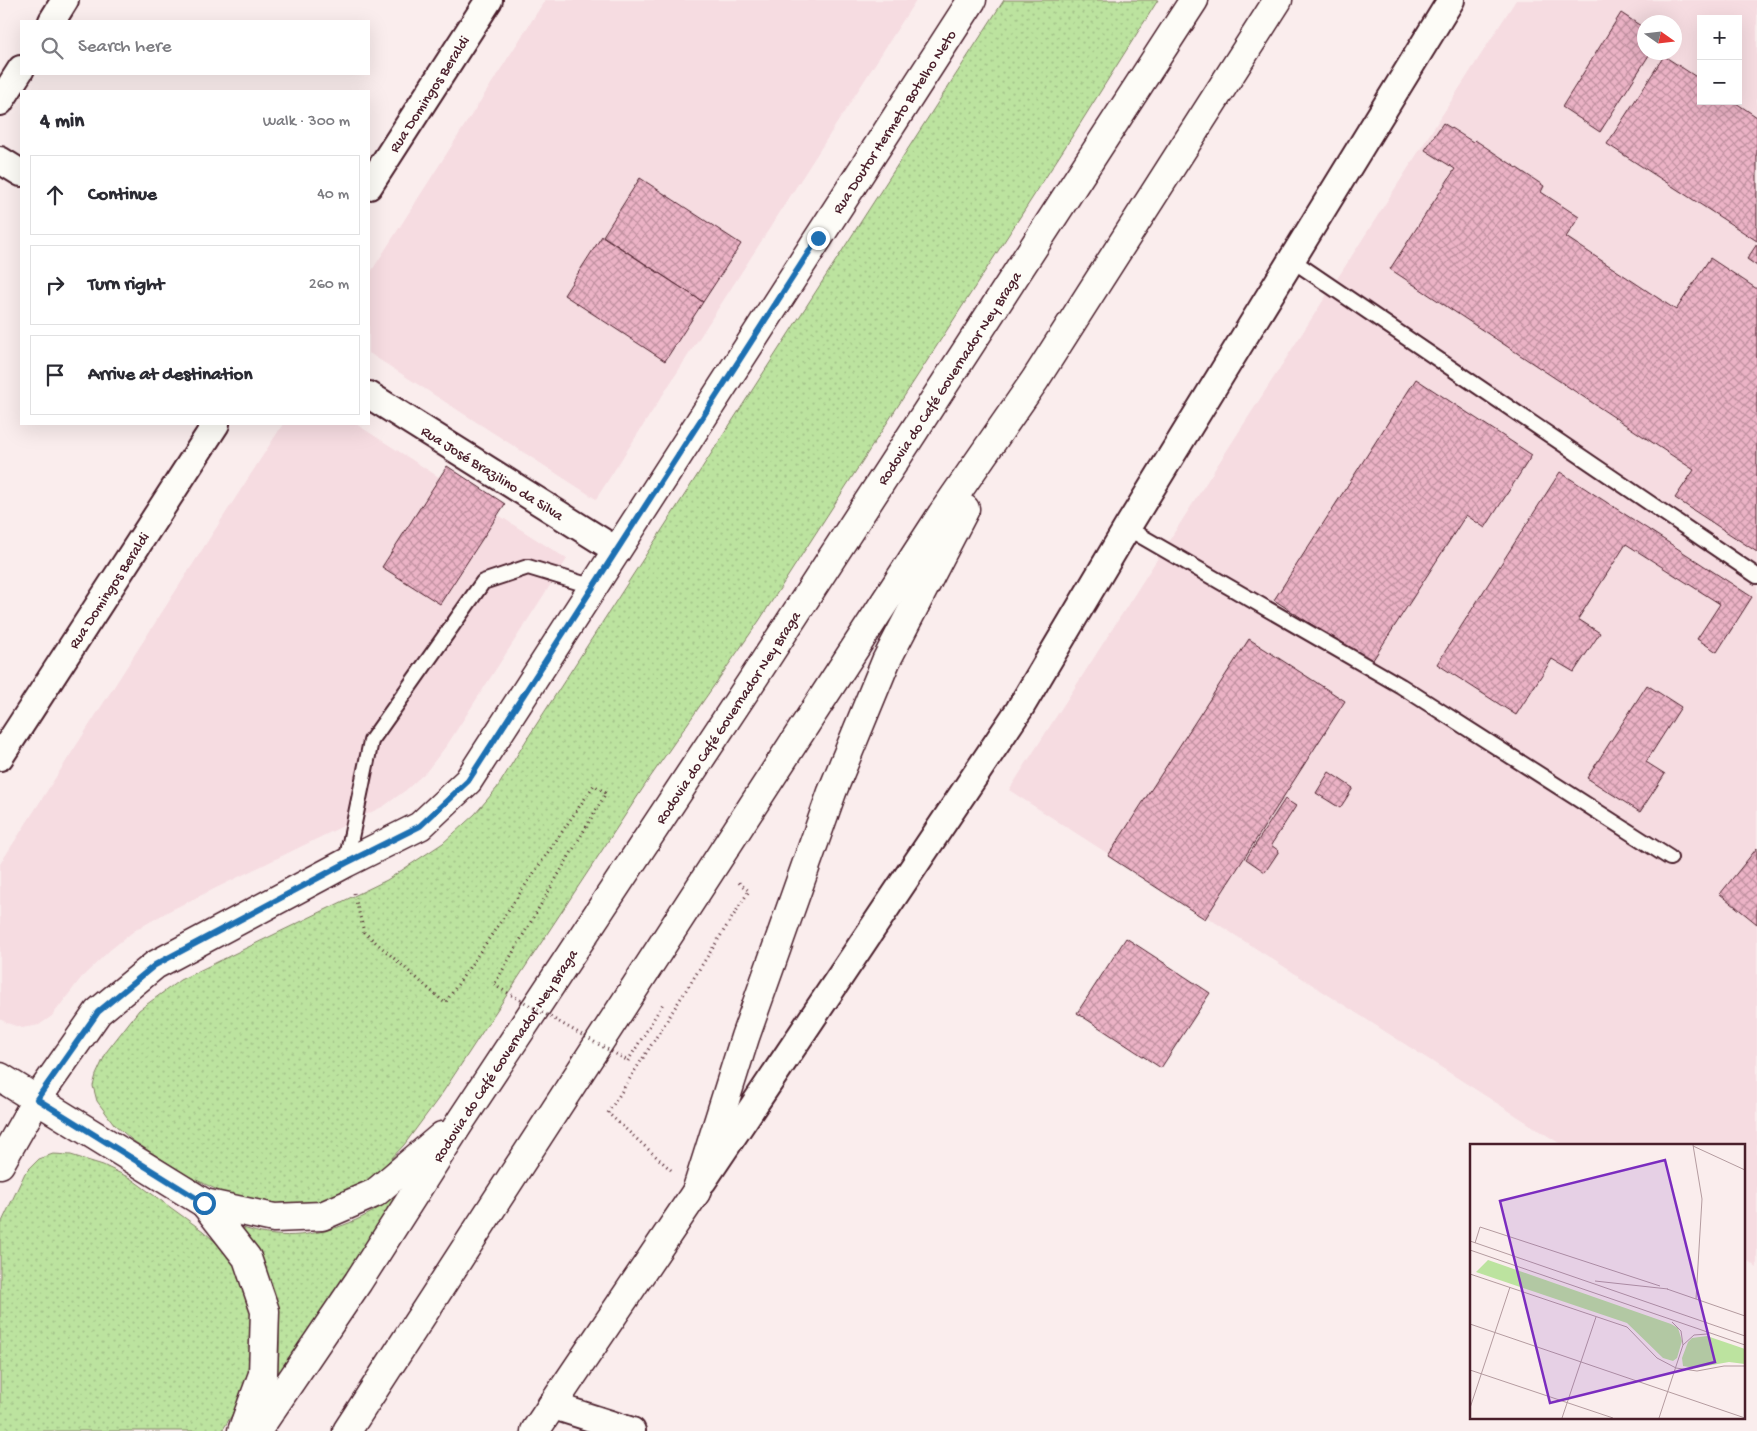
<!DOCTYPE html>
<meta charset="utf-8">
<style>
body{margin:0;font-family:"Gochi Hand",sans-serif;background:#f2f2f3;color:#2b2b33}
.controls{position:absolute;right:15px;top:15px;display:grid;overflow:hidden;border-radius:0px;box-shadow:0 5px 20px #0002}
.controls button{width:45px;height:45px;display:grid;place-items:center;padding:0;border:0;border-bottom:1px solid #e1e1e2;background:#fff;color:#2b2b33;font:25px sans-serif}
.compass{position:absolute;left:1637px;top:15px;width:45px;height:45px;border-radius:50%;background:#fff;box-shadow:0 5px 20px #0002;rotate:104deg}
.stop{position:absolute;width:15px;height:15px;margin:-11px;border:4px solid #1f6fb2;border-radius:50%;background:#fff}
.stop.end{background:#1f6fb2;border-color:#fff;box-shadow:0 1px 5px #0008}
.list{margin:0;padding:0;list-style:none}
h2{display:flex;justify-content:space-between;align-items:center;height:65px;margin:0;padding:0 20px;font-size:21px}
h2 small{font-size:16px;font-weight:400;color:#7c7c81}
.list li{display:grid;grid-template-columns:32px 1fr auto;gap:15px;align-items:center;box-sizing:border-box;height:80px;margin:0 10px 10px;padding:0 10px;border:1px solid #e1e1e2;border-radius:0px}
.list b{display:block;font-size:19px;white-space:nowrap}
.list em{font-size:16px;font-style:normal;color:#7c7c81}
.icon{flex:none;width:28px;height:28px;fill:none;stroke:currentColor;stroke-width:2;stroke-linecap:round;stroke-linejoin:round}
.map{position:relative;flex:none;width:1757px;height:1431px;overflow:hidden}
.search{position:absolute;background:#fff;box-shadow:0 5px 20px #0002;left:20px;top:20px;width:350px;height:55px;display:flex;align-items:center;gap:12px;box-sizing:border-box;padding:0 18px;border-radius:0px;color:#7c7c81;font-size:19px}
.panel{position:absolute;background:#fff;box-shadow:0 5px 20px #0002;left:20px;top:90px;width:350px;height:335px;border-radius:0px}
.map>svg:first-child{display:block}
.built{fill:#f6dce1;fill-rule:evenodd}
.grass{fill:url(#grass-dots);stroke:#838165}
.building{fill:url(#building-cross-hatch);stroke:#4a1f2b}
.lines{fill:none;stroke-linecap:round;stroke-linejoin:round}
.service-casing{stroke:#4a1f2b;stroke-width:18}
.minor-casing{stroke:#4a1f2b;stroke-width:30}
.tertiary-casing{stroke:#4a1f2b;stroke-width:31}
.motorway-casing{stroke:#4a1f2b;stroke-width:31}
.path{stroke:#4a1f2b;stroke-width:3;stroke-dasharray:1 4;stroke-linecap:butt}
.service{stroke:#fdfcf7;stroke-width:14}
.minor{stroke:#fdfcf7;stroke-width:26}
.tertiary{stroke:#fdfcf7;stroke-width:28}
.motorway{stroke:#fdfcf7;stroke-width:28}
.path-bridge{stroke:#4a1f2b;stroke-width:3;stroke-dasharray:1 4;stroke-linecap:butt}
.route{stroke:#1f6fb2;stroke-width:6}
.labels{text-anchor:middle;stroke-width:4;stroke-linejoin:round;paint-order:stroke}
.street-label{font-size:15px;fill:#4a1f2b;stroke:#fdfcf7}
.inset-road{fill:none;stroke:#b49b9f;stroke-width:1}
.view{fill:#7b2cbf;fill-opacity:0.15;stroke:#7b2cbf;stroke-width:2.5}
.inset-edge{fill:none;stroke:#4a1f2b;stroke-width:2.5}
</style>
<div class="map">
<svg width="1757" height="1431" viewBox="0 0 1757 1431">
<defs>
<pattern id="grass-dots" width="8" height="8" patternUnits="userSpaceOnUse" patternTransform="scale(1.25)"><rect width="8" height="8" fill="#bce39f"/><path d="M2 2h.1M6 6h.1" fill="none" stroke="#a3c289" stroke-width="1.8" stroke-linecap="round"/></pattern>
<pattern id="building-cross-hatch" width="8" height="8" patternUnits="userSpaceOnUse" patternTransform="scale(1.25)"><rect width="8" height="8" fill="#ecb3c6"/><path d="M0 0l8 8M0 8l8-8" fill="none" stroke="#c191a1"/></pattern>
</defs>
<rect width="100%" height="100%" fill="#faeded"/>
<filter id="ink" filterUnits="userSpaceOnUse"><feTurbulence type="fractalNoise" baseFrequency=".02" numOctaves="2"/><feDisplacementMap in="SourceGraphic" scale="10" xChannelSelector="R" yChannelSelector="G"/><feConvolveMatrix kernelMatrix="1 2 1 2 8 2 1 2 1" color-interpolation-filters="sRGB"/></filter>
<g filter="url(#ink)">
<!-- built -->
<g class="built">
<polygon points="545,0 916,0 596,499 369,353 369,275"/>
<path d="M1516 0H1757V1268L1743 1257V1145H1562L1009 790ZM1701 19H1738V101H1701ZM1644 22H1674V52H1644Z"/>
<polygon points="283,424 356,424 567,559 447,745 426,772 406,790 384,806 169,911 134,931 110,950 81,978 52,1016 39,1025 22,1028 7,1023 0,1019 0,864"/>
</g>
<!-- grass -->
<g class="grass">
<polygon points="1004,0 1158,0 1073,135 759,621 649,779 441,1095 404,1145 373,1178 353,1195 293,1211 243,1202 188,1176 132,1140 114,1124 97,1101 93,1086 96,1075 107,1051 139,1010 180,980 387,880 443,843 475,814 497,788 527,739"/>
<polygon points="53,1154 71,1155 103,1165 130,1178 203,1231 221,1247 232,1261 239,1273 250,1304 256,1343 245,1394 222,1431 0,1431 0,1226 25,1173 39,1159"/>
<path d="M400 1191 275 1387C282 1348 282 1298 261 1261 255 1249 245 1238 237 1226 249 1230 262 1234 275 1235 308 1238 344 1228 372 1212 382 1206 391 1198 400 1191Z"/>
</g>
<!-- building -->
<g class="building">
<polygon points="1621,13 1644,28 1644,52 1651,52 1600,132 1562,107"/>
<polygon points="1664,56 1701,80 1701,101 1733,101 1757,117 1757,241 1607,144"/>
<polygon points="1443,123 1473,142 1475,140 1544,186 1541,192 1579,217 1566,237 1676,310 1710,258 1757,289 1757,552 1675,498 1694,470 1390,269 1455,169 1425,150"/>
<polygon points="640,178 741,244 703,302 603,236"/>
<polygon points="602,236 703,302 665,361 564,295"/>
<polygon points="1757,244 1757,266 1747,259"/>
<polygon points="1416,379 1532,455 1485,528 1466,515 1371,663 1274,600"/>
<polygon points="447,466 505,504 440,604 382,567"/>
<polygon points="1560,472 1752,597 1717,652 1697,639 1720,604 1626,544 1578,619 1600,633 1574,672 1552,659 1516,715 1437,664"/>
<polygon points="1249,639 1345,701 1205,919 1108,856"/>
<polygon points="1647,685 1681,707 1646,762 1665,774 1640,812 1587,778"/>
<polygon points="1329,772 1353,788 1340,808 1316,793"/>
<polygon points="1285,799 1296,806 1271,845 1279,851 1265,872 1246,859"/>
<polygon points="1757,848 1757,924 1720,894"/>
<polygon points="1126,938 1210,993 1161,1068 1077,1013"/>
</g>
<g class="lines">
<defs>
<g id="service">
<polyline points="1292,260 1757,576"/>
<polyline points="1127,528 1401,686 1670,858"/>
<polyline points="346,862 371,741 483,582 528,567 594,587"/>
</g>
<g id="minor">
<polyline points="52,21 65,0"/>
<polyline points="0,102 21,69"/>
<polyline points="0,160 21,173"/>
<path id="s1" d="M369 186 489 0"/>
<path id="s2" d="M369 395 616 550"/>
<path id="s3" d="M0 757 216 424"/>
<polyline points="703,1181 1019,710 1127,528 1451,0"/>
<polyline points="551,1405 632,1431"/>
</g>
<g id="tertiary">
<polyline points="0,1077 204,1203"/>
<path id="s4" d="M0 1164 37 1099 98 1012 155 965 346 863 420 826 468 781 972 0"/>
<polyline points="535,1431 696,1192"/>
</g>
<g id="motorway">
<polyline points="696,1192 745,1037 832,792 886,661 965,509"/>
<polyline points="204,1203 274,1218 322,1216 375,1193 442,1136"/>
<polyline points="204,1203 247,1258 265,1311 263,1374 242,1431"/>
<path id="s5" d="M257 1431 358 1282 462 1119 755 676 1194 0"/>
<polyline points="347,1431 942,514 1035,380 1278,0"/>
</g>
</defs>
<!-- service casing -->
<use href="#service" class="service-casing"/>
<!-- minor casing -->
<use href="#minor" class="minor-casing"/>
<!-- tertiary casing -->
<use href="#tertiary" class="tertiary-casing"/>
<!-- motorway casing -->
<use href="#motorway" class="motorway-casing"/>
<!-- path -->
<g class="path">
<polyline points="354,893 364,932 445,1003 594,785 606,793 494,985"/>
<polyline points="628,1061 664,1002"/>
<polyline points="671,1170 608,1113 749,891 737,881"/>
</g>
<!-- service -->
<use href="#service" class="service"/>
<!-- minor -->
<use href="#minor" class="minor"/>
<!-- tertiary -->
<use href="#tertiary" class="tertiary"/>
<!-- motorway -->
<use href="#motorway" class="motorway"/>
<!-- path-bridge -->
<polyline class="path-bridge" points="494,985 628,1061"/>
</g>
</g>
<g class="lines" filter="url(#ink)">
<!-- route -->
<polyline class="route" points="204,1203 37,1099 98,1012 155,965 346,863 420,826 468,781 818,238"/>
</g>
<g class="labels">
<!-- street labels -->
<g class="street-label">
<text dy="5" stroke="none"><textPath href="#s1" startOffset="110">Rua Domingos Beraldi</textPath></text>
<text dy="5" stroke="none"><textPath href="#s4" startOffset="1405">Rua Doutor Hermeto Botelho Neto</textPath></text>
<text dy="5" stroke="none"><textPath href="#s5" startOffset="1260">Rodovia do Café Governador Ney Braga</textPath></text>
<text dy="5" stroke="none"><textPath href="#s2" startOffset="146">Rua José Brazilino da Silva</textPath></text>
<text dy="5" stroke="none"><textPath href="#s3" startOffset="199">Rua Domingos Beraldi</textPath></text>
<text dy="5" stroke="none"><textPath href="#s5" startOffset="855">Rodovia do Café Governador Ney Braga</textPath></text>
<text dy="5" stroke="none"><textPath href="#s5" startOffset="450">Rodovia do Café Governador Ney Braga</textPath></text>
</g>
</g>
<!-- overview -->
<g transform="translate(1470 1144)">
<rect width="275" height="275" fill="#faeded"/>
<path d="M18 116 201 180 208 184 212 197 207 214 203 217 193 214 157 179 6 128ZM237 192 275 205V220L259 218 225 224 213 222 212 214 218 198 222 194Z" fill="#bce39f"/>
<path class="inset-road" d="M223 1 232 55 226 155M223 2 275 26M0 97 275 192M5 99 10 83 190 142M0 106 275 201M0 130 157 183 187 214 206 224 227 227 254 222H275M125 137 198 145M197 145 275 172M202 178 211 187 213 201M0 180 275 274M213 201 224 191 237 190M0 226 143 274M0 264 40 143M92 274 126 173M189 274 213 201"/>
<path class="view" d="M195 16 245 218 80 259 30 57Z"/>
<rect width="275" height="275" class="inset-edge"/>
</g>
</svg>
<div class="controls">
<button>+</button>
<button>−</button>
</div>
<svg class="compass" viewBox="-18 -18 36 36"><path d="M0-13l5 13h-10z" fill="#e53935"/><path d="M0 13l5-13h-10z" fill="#7c7c81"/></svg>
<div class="stop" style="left:204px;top:1203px"></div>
<div class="stop end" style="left:818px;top:238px"></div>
<div class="search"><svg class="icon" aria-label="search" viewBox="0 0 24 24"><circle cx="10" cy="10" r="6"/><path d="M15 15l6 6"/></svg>Search here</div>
<section class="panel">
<h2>4 min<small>Walk · 300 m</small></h2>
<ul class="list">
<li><svg class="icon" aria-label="ahead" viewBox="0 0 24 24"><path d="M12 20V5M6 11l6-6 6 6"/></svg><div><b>Continue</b></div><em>40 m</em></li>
<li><svg class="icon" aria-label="right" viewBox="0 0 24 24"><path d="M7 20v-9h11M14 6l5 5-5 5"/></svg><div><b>Turn right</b></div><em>260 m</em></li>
<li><svg class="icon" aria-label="arrive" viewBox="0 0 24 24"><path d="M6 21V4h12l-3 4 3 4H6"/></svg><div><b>Arrive at destination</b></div></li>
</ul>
</section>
</div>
